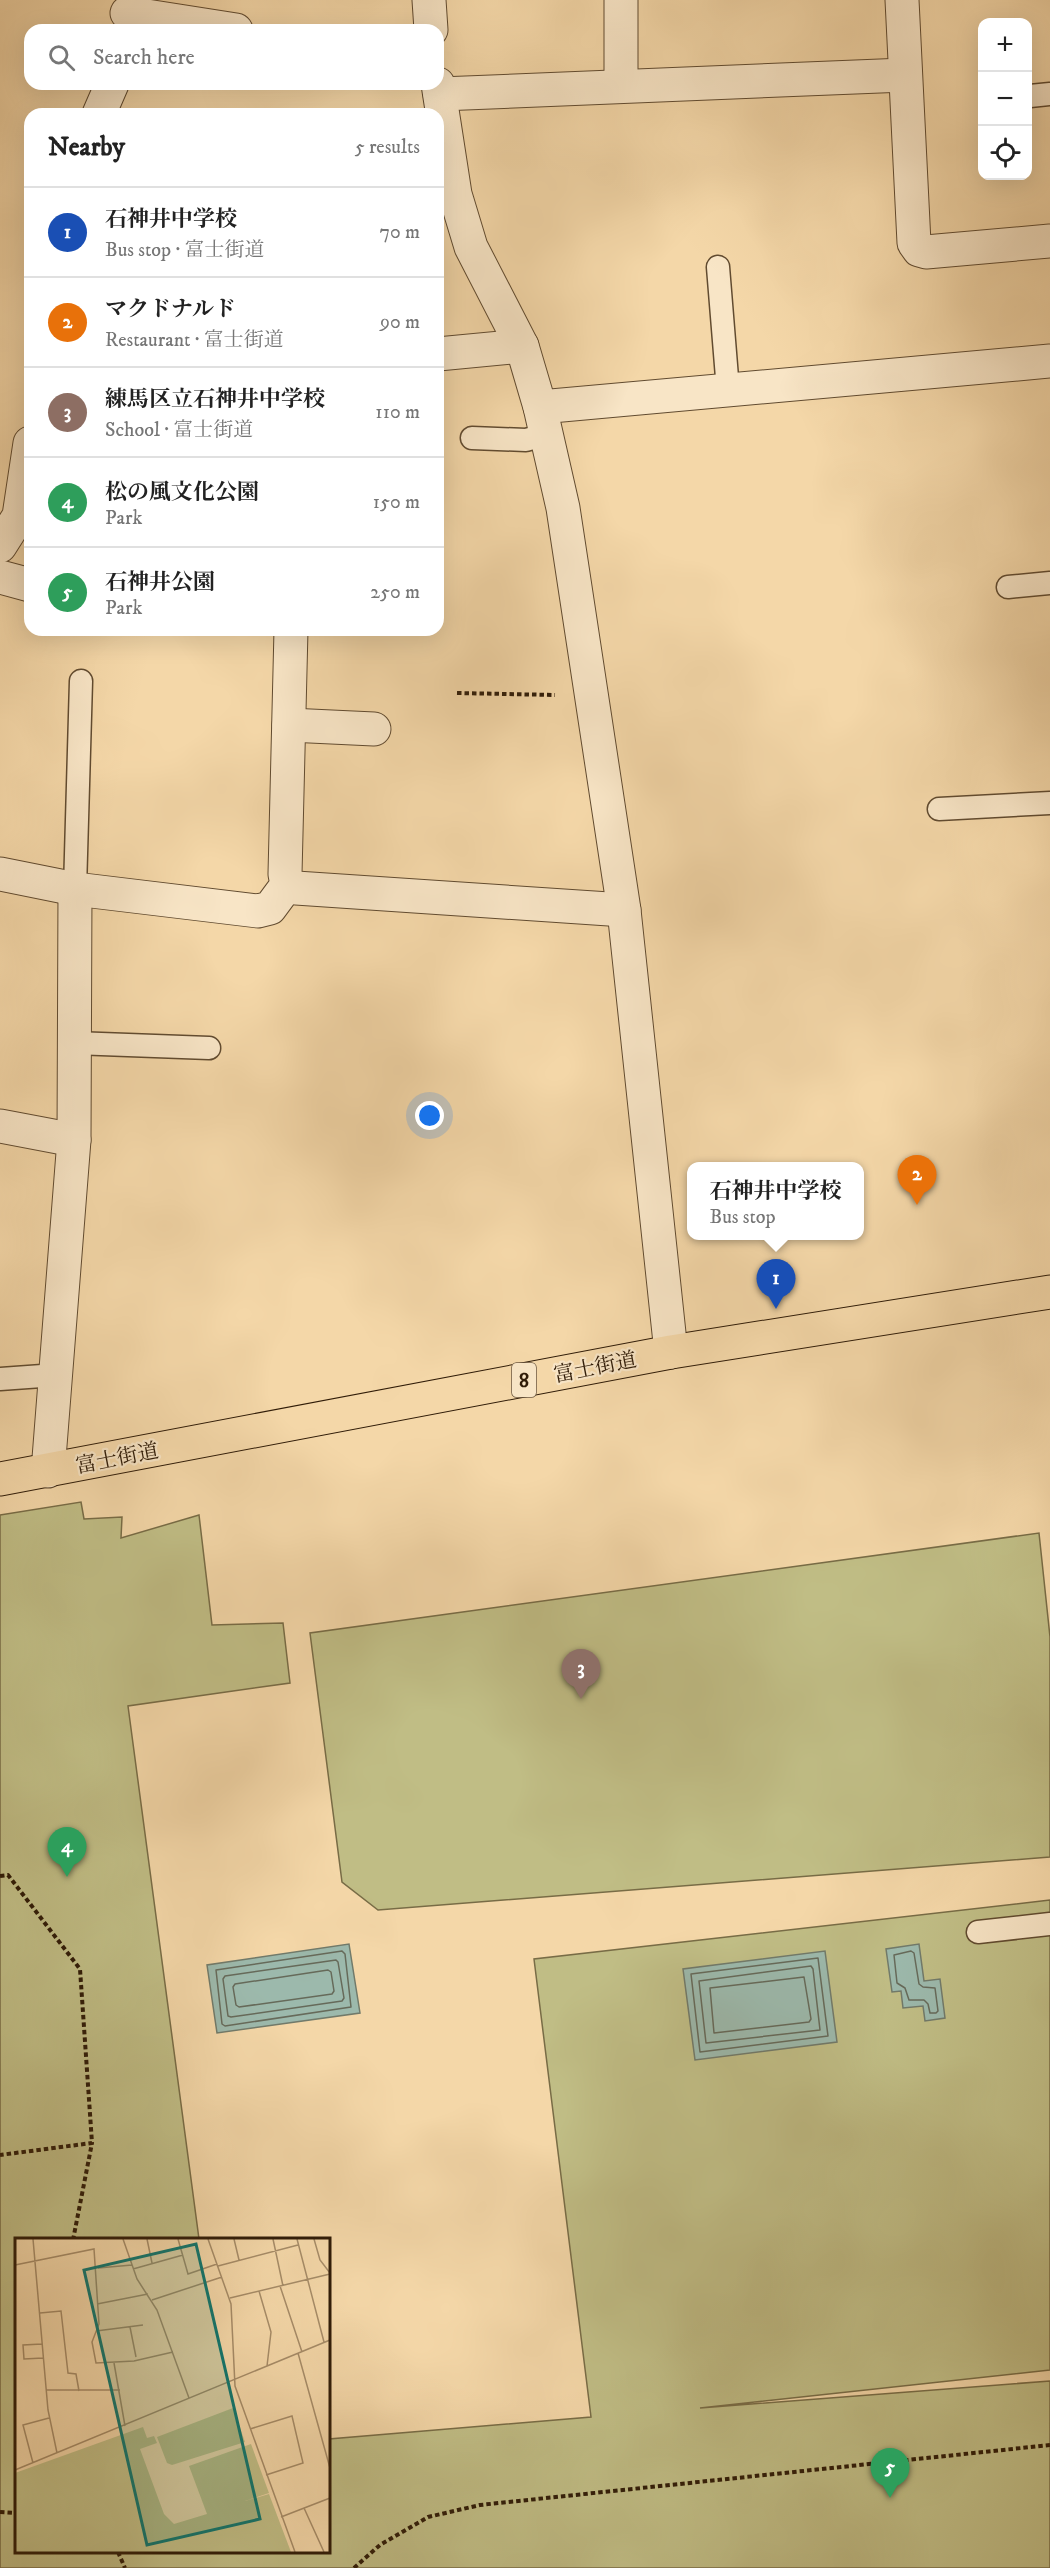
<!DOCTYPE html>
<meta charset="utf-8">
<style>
body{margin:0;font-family:"IM FELL DW Pica","Noto Serif JP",serif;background:#f2f2f2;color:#222}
.controls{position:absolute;right:18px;top:18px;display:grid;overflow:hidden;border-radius:12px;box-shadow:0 6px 24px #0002}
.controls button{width:54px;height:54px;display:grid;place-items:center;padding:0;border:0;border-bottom:2px solid #e0e0e0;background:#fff;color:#222;font:30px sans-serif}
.you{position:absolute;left:430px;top:1116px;width:21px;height:21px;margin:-15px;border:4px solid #fff;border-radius:50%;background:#1a73e8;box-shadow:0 0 0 9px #1a73e833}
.badge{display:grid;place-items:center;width:39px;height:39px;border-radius:50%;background:#db2777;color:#fff;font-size:20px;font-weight:700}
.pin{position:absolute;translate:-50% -50px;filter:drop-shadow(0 2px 3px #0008)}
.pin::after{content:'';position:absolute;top:32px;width:21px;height:18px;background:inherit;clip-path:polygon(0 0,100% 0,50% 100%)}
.popup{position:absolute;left:687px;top:1162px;width:177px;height:78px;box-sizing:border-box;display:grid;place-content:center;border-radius:12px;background:#fff;filter:drop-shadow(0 2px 4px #0005);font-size:20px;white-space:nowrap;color:#767676}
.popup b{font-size:22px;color:#222}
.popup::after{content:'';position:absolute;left:50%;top:100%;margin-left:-12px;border:12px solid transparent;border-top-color:#fff}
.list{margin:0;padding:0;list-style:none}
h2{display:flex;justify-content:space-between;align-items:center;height:78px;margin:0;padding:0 24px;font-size:26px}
h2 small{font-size:20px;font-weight:400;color:#767676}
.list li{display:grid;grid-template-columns:39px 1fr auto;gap:18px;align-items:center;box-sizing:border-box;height:90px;padding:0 24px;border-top:2px solid #e0e0e0}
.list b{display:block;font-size:22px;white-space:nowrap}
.list p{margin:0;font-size:20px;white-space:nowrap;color:#767676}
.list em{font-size:20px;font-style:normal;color:#767676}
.icon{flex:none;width:33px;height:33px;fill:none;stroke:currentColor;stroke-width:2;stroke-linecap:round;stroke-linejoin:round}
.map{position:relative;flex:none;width:1050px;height:2568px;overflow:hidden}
.search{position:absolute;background:#fff;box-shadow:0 6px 24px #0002;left:24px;top:24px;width:420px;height:66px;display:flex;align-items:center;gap:15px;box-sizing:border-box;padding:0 21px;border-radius:18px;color:#767676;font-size:22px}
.panel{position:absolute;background:#fff;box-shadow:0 6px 24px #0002;left:24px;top:108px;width:420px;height:528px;border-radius:18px}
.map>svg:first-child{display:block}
.green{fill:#c0bd85;stroke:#786c46;stroke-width:1.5}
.water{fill:#9cb9ac;stroke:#717a6a;stroke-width:1.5}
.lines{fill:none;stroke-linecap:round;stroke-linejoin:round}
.shore{stroke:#666a5a;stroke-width:1.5}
.service-casing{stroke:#614b30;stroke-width:25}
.minor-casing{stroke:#614b30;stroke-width:35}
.primary-casing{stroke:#301c08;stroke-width:35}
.path{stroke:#301c08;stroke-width:4;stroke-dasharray:4.5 3;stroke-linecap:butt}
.service{stroke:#f8e5c6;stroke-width:22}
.minor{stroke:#f8e5c6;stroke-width:33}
.primary{stroke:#f4d7a8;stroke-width:33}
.labels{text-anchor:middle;stroke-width:4.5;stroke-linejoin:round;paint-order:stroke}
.shield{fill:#f8e5c6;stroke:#6c5841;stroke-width:1.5}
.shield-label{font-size:20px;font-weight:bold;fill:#301c08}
.street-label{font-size:21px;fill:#301c08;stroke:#f8e5c6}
.inset-road{fill:none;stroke:#a68c68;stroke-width:1.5}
.view{fill:#0f766e;fill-opacity:0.15;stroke:#0f766e;stroke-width:3}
.inset-edge{fill:none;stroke:#301c08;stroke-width:3}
</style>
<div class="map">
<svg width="1050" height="2568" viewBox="0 0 1050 2568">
<rect width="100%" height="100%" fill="#f4d7a8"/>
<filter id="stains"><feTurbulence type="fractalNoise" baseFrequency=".00333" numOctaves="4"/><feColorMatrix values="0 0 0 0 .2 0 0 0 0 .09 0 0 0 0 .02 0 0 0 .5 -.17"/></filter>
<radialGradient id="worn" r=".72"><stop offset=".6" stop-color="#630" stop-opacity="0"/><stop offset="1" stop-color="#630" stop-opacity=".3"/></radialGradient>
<!-- green -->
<g class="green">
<polygon points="81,1502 84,1519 122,1517 121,1538 199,1515 212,1625 283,1623 290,1683 128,1706 199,2239 16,2240 16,2552 328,2552 329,2439 591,2417 534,1959 1050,1900 1050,2370 700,2408 1050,2381 1050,2568 0,2568 0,1515"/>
<polygon points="1039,1533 1050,1637 1050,1857 378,1910 342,1882 310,1633"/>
</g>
<!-- water -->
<g class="water">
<polygon points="349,1944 360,2013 217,2033 207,1965"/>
<polygon points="919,1944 924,1981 940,1979 945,2018 925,2021 923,2006 903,2008 901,1991 892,1992 886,1949"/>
<polygon points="825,1951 837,2042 695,2060 683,1969"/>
</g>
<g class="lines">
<!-- shore -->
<g class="shore">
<polygon points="342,1951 345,1954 351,2007 225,2026 222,2024 216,1970"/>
<polygon points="911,1951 914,1953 919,1984 923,1987 935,1988 938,2011 936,2013 930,2013 928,2004 924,2000 909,2000 905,1988 897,1983 894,1955"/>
<polygon points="818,1958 828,2036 700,2052 691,1974"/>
<polygon points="336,1960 338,1962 344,1998 342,2001 231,2017 228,2016 223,1979 225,1976"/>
<polygon points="811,1966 813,1969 820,2030 706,2043 699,1981"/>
<polygon points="328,1970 331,1972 334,1991 332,1994 239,2007 236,2005 233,1987 235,1984"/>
<polygon points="804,1977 811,2019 809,2022 714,2033 710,1988"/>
</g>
<defs>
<g id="service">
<polyline points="1030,96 1050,94"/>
<polyline points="718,267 728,390"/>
<polyline points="472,438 526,440 547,434"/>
<polyline points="1008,587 1050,583"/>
<polyline points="939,809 1050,803"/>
<polyline points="75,889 81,681"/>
<polyline points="74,1043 209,1048"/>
<polyline points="0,1379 56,1375"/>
<polyline points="978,1932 1050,1924"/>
</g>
<g id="minor">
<polyline points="429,0 431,30"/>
<polyline points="902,0 914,243 919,250 926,252 1050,241"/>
<polyline points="127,13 236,30"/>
<polyline points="438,84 455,194 471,247 522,346 540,407 563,508 624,910 671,1352"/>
<polyline points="621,86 621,0"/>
<polyline points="440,94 905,75"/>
<polyline points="99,114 112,84"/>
<polyline points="438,354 522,346"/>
<polyline points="540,407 1050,361"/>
<polyline points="0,546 19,516 30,443"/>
<polyline points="0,577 30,585"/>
<polyline points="289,725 374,729"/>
<polyline points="0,874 75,889 258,911 270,908 287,885 285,874 291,630"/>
<polyline points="287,885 296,888 624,910"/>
<polyline points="0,1126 74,1140"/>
<polyline points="48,1471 74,1140 75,889"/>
</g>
<polyline id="primary" points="0,1479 671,1352 1050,1292"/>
</defs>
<!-- service casing -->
<use href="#service" class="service-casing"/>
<!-- minor casing -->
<use href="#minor" class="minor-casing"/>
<!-- primary casing -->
<use href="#primary" class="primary-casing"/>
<!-- path -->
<g class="path">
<polyline points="457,693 555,695"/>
<polyline points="0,1876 8,1875 80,1969 92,2143 0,2155"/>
<polyline points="73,2240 92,2143"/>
<polyline points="0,2512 16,2513"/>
<polyline points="118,2552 125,2568"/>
<polyline points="354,2568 380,2545 428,2517 480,2505 1050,2445"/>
</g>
<!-- service -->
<use href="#service" class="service"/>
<!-- minor -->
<use href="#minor" class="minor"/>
<!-- primary -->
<use href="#primary" class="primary"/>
</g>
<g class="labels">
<!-- shield labels -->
<rect class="shield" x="512" y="1363" width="24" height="34" rx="4.5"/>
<g class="shield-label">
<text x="524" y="1387">8</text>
</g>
<!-- street labels -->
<g class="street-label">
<text transform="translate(595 1367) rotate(-11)" y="7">富士街道</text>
<text transform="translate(117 1458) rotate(-11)" y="7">富士街道</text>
</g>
</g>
<!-- overview -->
<g transform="translate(15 2238)">
<rect width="315" height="315" fill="#f4d7a8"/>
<path d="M218 170 230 204 157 227 152 225 142 199ZM128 189 132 200 139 198 142 205 125 211 149 276 159 286 192 276 174 228 236 206 254 255 230 263 254 256 276 314H1L0 235Z" fill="#c0bd85"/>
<path class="inset-road" d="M18 1 33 172 42 215M108 1 122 41 142 72 174 160M132 1 137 25M163 1 173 36 202 26M193 1 216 66 220 148 280 314M219 1 224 22M258 1 268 48M282 1 309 104M299 1 305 22 315 35M0 27 79 11 84 86 77 104 81 125 119 123 158 114M203 28 283 7M83 30 117 27M118 31 168 17M265 48 287 114M244 53 256 94 252 128M215 60 315 36M137 62 207 39M82 66 133 56M25 75 46 73 53 135 61 136 64 153M115 89 121 119M81 93 128 87M27 106 8 107 9 121 28 120M283 115 315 230M99 125 110 188M31 152H105M235 191 277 178 288 225 251 237M18 225 8 187 34 180M0 232 315 102M289 270 309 314M266 279 315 260"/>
<path class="view" d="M181 6 245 281 132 307 69 32Z"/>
<rect width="315" height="315" class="inset-edge"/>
</g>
<rect width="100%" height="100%" filter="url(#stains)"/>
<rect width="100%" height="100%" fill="url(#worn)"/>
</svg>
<div class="controls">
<button>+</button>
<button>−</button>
<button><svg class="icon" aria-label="locate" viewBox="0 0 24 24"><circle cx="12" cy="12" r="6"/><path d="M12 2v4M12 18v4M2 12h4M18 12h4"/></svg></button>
</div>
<div class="you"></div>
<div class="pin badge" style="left:776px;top:1309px;background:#1a4fb4">1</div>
<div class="popup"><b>石神井中学校</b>Bus stop</div>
<div class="pin badge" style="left:917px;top:1205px;background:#e8710a">2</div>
<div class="pin badge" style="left:581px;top:1699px;background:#8d6e63">3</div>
<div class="pin badge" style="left:67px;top:1877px;background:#2e9e5b">4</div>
<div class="pin badge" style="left:890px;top:2498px;background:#2e9e5b">5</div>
<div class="search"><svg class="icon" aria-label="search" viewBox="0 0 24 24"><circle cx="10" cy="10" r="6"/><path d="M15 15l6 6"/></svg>Search here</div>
<section class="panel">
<h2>Nearby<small>5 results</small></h2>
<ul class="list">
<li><span class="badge" style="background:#1a4fb4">1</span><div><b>石神井中学校</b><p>Bus stop · 富士街道</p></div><em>70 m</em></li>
<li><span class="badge" style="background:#e8710a">2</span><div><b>マクドナルド</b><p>Restaurant · 富士街道</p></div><em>90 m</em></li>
<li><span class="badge" style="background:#8d6e63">3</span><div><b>練馬区立石神井中学校</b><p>School · 富士街道</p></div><em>110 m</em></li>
<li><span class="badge" style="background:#2e9e5b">4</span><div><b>松の風文化公園</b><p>Park</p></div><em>150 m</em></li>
<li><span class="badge" style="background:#2e9e5b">5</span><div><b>石神井公園</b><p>Park</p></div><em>250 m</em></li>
</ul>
</section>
</div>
